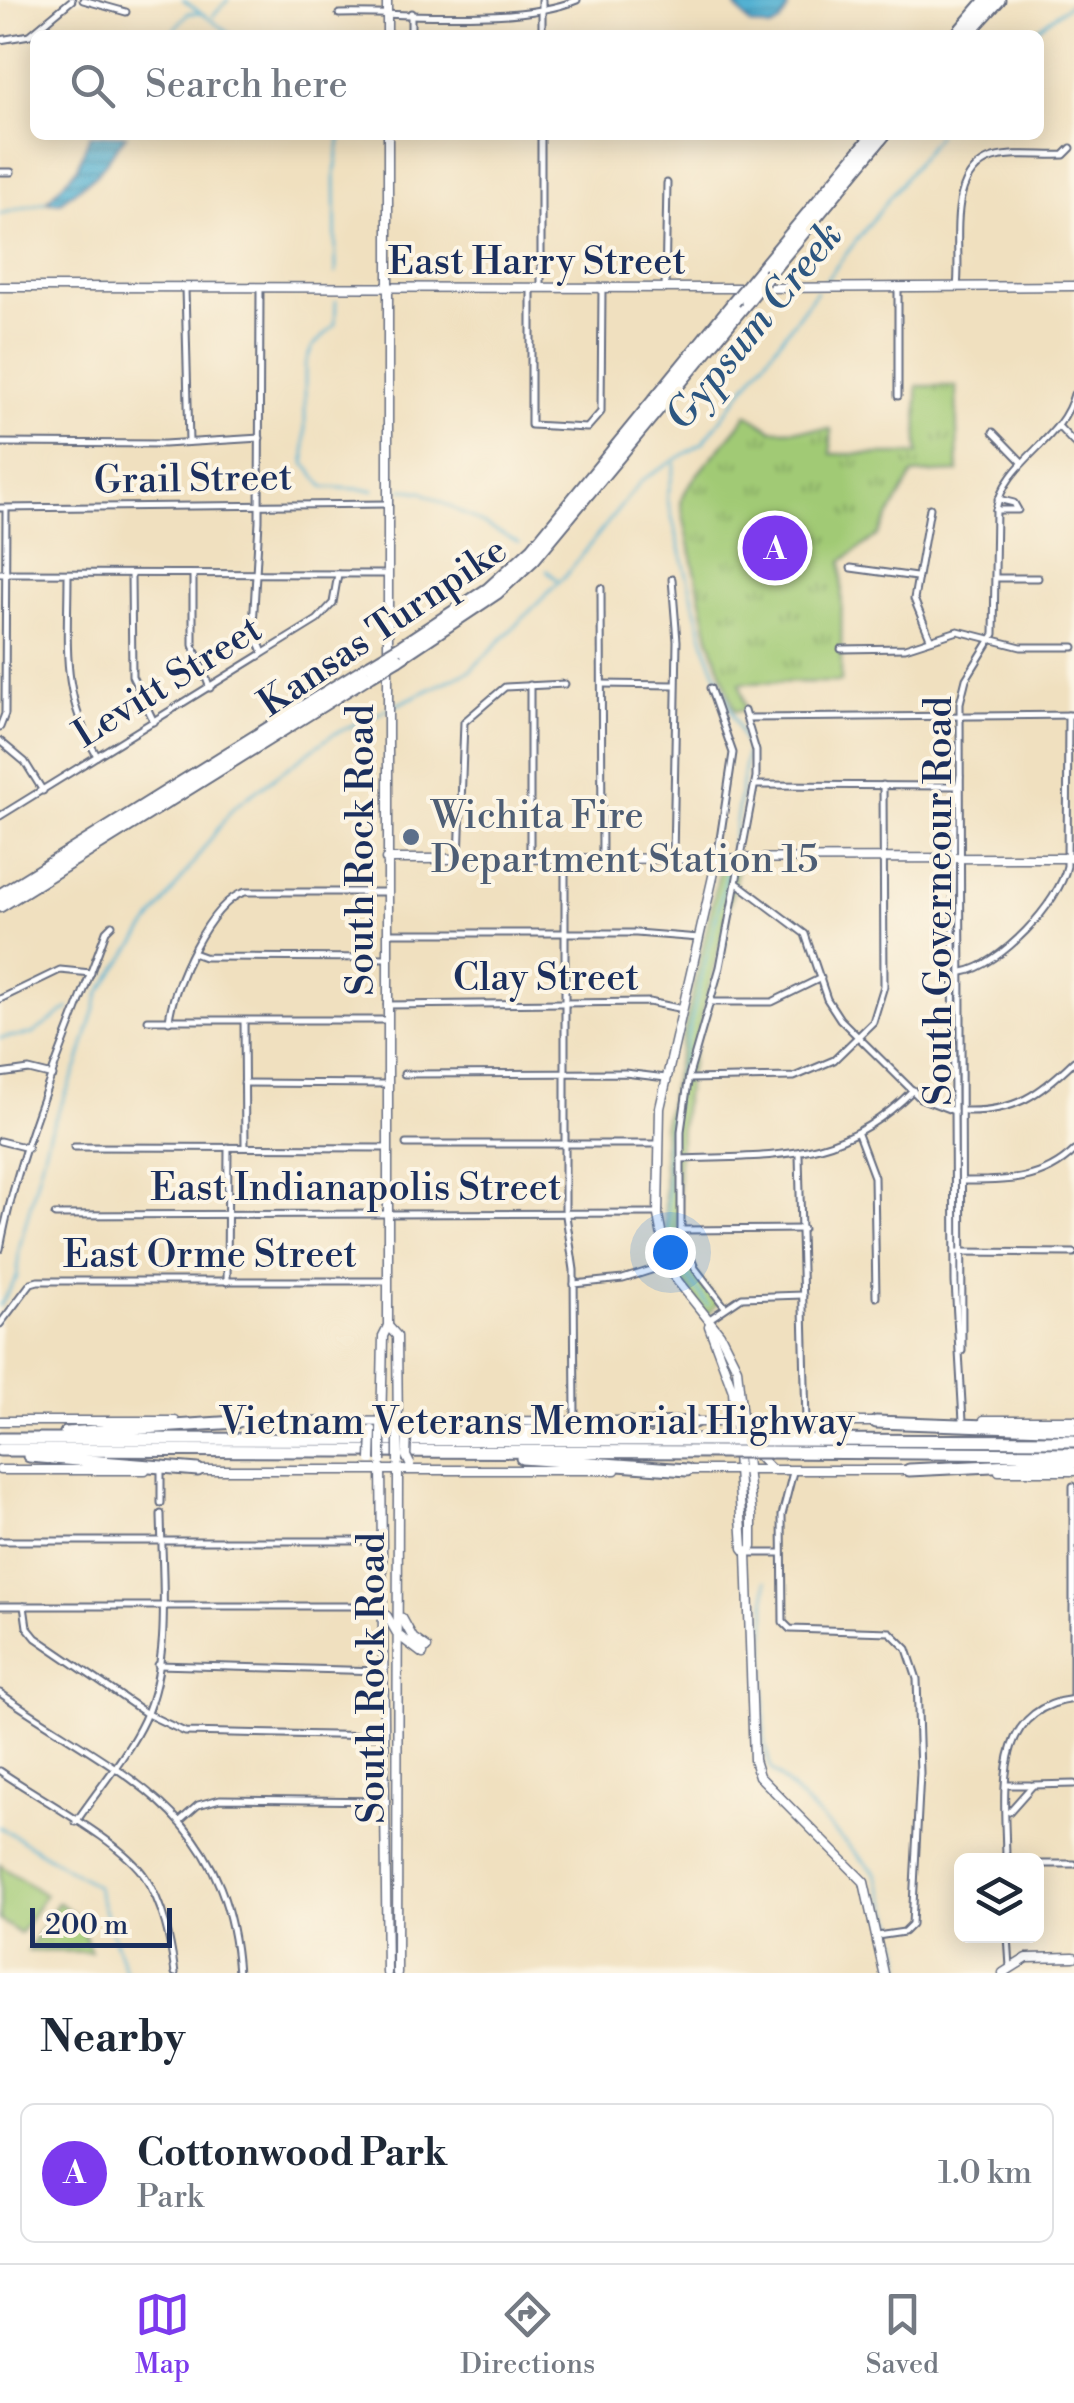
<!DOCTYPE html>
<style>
body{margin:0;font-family:"Libre Bodoni",serif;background:#f2f2f3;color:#1f2937}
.controls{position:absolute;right:30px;bottom:30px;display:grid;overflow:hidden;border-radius:15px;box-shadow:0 5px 25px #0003}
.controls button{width:90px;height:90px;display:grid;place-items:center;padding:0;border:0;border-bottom:2px solid #e0e1e3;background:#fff;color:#1f2937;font:50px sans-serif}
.scale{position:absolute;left:30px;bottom:25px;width:142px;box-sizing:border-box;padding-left:10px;border:5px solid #1b2f5e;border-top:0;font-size:28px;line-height:35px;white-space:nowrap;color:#1b2f5e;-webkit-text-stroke:8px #fcf5e5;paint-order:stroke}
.you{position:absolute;left:670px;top:1252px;width:35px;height:35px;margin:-25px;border:8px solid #fff;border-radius:50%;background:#1a73e8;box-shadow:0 0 0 15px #1a73e833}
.badge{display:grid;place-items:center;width:65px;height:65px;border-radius:50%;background:#7c3aed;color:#fff;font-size:32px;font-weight:700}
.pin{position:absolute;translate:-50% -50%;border:5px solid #fff;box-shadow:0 2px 10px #0006}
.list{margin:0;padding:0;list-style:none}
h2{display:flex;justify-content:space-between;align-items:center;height:130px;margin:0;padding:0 40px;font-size:42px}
h2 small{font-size:32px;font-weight:400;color:#747a83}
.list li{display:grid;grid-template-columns:65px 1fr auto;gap:30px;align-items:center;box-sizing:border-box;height:140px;margin:0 20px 20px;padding:0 20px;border:2px solid #e0e1e3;border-radius:15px}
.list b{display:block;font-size:38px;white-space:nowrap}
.list p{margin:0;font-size:32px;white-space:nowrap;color:#747a83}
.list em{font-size:32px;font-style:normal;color:#747a83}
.icon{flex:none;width:55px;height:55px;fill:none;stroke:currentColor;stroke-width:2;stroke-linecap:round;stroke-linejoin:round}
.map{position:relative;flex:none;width:1074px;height:1973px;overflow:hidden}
.search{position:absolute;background:#fff;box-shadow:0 5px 25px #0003;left:30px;right:30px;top:30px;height:110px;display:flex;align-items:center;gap:25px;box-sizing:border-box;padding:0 35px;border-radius:15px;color:#747a83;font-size:38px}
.sheet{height:290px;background:#fff}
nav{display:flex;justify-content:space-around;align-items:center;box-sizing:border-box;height:140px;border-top:2px solid #e0e1e3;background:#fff;font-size:28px;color:#747a83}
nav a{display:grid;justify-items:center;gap:5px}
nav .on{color:#7c3aed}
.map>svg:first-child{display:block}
.green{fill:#a1ca75;stroke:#5e7c6a;stroke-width:2.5}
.park{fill:url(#park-tufts);stroke:#5e7c6a;stroke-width:2.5}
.water{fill:url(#water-rules);stroke:#377098;stroke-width:2.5}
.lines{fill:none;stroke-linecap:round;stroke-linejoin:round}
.stream{stroke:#53b1d2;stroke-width:2.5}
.street-casing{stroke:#666d80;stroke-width:9}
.secondary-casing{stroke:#666d80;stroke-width:11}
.highway-casing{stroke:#666d80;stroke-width:15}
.street{stroke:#fff;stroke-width:5}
.secondary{stroke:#fff;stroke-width:8}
.highway{stroke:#fff;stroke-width:11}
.secondary-bridge-casing{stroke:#666d80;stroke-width:11;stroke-linecap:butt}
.highway-bridge-casing{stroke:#666d80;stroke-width:15;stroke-linecap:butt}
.secondary-bridge{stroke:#fff;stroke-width:8}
.highway-bridge{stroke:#fff;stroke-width:11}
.service-dot{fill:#5c6f8a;stroke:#fcf5e5;stroke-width:4}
.labels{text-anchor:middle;stroke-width:8;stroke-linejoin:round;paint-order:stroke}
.street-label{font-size:38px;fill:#1b2f5e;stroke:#fcf5e5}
.service-label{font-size:38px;fill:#4e5e75;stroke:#fcf5e5;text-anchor:start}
.water-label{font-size:40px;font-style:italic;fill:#2c5681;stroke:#fcf5e5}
</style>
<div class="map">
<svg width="1074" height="1973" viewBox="0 0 1074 1973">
<defs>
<pattern id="park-tufts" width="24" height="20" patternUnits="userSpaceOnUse" patternTransform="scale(2.5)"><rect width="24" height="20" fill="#a1ca75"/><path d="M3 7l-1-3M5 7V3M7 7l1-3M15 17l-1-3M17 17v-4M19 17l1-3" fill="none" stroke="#82a463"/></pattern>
<pattern id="water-rules" width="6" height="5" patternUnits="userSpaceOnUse" patternTransform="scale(2.5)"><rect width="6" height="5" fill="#53b1d2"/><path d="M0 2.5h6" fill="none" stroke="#4490ae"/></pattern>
</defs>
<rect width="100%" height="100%" fill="#fcf5e5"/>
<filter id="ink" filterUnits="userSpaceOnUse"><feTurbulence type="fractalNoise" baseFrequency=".01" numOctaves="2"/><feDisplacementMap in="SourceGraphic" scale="20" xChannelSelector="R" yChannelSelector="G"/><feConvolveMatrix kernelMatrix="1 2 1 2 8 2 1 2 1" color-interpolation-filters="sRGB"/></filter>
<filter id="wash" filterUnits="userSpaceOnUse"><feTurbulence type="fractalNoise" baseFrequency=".0048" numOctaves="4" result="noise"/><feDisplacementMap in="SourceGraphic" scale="40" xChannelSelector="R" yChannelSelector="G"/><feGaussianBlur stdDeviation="2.25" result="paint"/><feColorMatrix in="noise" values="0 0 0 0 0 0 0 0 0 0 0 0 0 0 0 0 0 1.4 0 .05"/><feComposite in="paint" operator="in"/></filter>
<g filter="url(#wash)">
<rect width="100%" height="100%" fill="#f0e0bf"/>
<!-- green -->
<g class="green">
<path d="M733 864 737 871C716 976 677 1076 678 1184 679 1204 676 1226 682 1245 689 1267 704 1284 718 1303L707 1315 680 1279 666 1246 663 1128 720 868Z"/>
<polygon points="0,1865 45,1895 20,1934 0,1920"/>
</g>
<!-- park -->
<g class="park">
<path d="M917 386H956L958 472 913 474 878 535 842 561 841 682 740 683 746 710 735 711 709 637 681 505C680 485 733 438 747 414L772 430 831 429V454H918Z"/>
<polygon points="58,1902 77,1916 91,1952 28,1951"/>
</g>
<!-- water -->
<g class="water">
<polygon points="736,0 784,0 788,9 780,23 770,28 750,24 736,7"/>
<polygon points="90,135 126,135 96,175 60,202 46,202 77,168"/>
</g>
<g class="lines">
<!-- stream -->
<g class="stream">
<polyline points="183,0 232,35"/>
<polyline points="213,16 228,0"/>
<polyline points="169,35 188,13 204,14"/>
<polyline points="1029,35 1074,1"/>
<polyline points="0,214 45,202"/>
<polyline points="336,273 335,172 341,135"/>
<polyline points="822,285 938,135"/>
<polyline points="336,301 335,325 312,347 305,365 305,464 324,487 373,490"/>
<polyline points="675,464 667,498 706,648 747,749 732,847"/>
<polyline points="402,489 422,492 519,543"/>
<polyline points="547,570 557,580"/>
<polyline points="0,1038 32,1034 69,1008"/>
<polyline points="708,1305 681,1267 668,1235 667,1142 675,1089 728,868"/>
<polyline points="0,1306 17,1277 19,1249 49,1133 78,1065 100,992 233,808 332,735 471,670 565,576 642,480 703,443 817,291"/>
<polyline points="766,1581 764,1742 771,1769 876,1873 895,1925"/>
<polyline points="0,1827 96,1886 126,1973"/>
<polyline points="898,1939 904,1973"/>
</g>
</g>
</g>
<g filter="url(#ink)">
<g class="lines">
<defs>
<g id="street">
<polyline points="83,0 126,12"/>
<polyline points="411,13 411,35"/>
<path d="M339 14C407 12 516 25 577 0"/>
<polyline points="542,35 542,0"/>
<polyline points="0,40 30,35 72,0"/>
<polyline points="0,172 11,172"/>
<polyline points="898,287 898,396"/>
<path d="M957 287C962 249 944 173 993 158 1014 152 1042 156 1064 155L1071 148"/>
<polyline points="185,288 189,442"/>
<polyline points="531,288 531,425 587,428 601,412 602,288"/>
<polyline points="541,288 541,135"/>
<polyline points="260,289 259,521 253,627 263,653"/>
<polyline points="665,289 667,183"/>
<polyline points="1058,426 1074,443"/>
<polyline points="993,432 1022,462"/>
<polyline points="0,443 164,444 260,438"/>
<polyline points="0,508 388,504"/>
<polyline points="930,508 914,599 930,638"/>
<polyline points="996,510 1018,510 1014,503 998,499"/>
<polyline points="851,568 916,577"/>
<polyline points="0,573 387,574"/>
<path d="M68 574C68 646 60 692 97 756"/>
<polyline points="131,575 132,676 154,722"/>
<polyline points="193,575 193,645 210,688"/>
<polyline points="996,578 1038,578"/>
<polyline points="672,579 677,641 673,860"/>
<polyline points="601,588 602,860"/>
<polyline points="841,649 905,648 958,631 1021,647 1074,647"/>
<polyline points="602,684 674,685"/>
<polyline points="530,685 530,859"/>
<polyline points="710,688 733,753 717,859"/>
<polyline points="747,718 1074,715"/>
<polyline points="0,727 5,714 6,509"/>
<polyline points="0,741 25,762 43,791"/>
<polyline points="960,776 954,808 953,929 955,1282 963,1421"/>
<polyline points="756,785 955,786"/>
<polyline points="0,816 317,620 333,603 338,574"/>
<polyline points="565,859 565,1209 574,1270 575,1419"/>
<polyline points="459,860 464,722 505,687 565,684"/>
<polyline points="737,883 805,934 827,999 840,1019 920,1098 954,1111"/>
<polyline points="388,933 636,933 699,938"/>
<polyline points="193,953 204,957 388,958"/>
<path d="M963 972C1000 966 1059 903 1067 866L1068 715"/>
<polyline points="0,999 60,970 91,973"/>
<polyline points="711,1002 772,1002 821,978"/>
<polyline points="387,1005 649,1002 683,1009"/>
<polyline points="148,1020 387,1020"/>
<path d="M169 1021C172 987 210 901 245 892H388"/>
<polyline points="244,1021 245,1147"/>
<polyline points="0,1074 29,1070 53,1076"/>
<polyline points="404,1074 625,1073 666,1078"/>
<polyline points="690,1079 794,1077 834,1060 873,1022 884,986 883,785"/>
<polyline points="244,1083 387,1084"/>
<path d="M965 1111C1015 1112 1039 1095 1074 1061"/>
<polyline points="858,1134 874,1177 876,1297"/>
<polyline points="0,1141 28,1148"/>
<polyline points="406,1144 659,1144"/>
<polyline points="74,1147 387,1148"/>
<polyline points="799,1155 806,1422"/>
<path d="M681 1159C776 1155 841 1163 913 1090"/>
<path d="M964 1181C1005 1181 1042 1182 1074 1151"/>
<polyline points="55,1215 658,1213"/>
<polyline points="681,1230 803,1229"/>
<path d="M0 1249C20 1140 69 1035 106 931L112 925"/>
<polyline points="955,1252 1074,1253"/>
<polyline points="227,1282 228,1147"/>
<polyline points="574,1284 623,1279 667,1265"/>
<polyline points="725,1307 695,1268 681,1233 681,1131 689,1075 720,967 756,777 756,751 744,711"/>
<polyline points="708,1320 742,1297 803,1295"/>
<polyline points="0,1324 31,1283 38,1281 388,1281"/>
<path d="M962 1351 960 703 966 679 994 634 996 510C1005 460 1062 442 1074 394"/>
<polyline points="793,1472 782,1515 783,1622 790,1629 890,1632 907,1649 917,1679 920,1773 912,1924 904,1932 877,1936"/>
<polyline points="1073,1486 1073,1699"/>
<polyline points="161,1503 161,1470"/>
<polyline points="0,1541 382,1541"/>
<polyline points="749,1553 781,1553"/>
<polyline points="0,1606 382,1606"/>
<polyline points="24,1606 27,1627 36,1638 147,1714 185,1732 383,1736"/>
<polyline points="158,1665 382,1671"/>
<path d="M0 1693C120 1777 227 1807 238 1973"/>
<path d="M0 1771C37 1797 123 1842 145 1877 164 1906 170 1939 175 1973"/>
<polyline points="1007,1785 1030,1785"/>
<polyline points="1009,1812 1033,1785 1074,1784"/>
<polyline points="181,1820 198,1805 220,1799 386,1801"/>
<path d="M76 1822C98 1789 127 1756 144 1720 172 1659 162 1579 161 1514"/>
<path d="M1006 1860C1006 1797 989 1709 1074 1699"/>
<polyline points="1036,1864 1074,1864"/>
<polyline points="1008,1936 1010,1967"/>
</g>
<g id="secondary">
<polyline points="387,35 387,0"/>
<polyline points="0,287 745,288"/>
<polyline points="759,288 1074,286"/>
<polyline points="386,859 1074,858"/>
<polyline points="717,859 660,1108 658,1215 668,1269 720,1334 737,1368 752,1517 752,1547 747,1553"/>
<polyline points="388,1326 397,1336 398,1433"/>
<polyline points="709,1326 733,1391 743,1548 747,1553 754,1760 759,1776 864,1882 884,1973"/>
<polyline points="984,1420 1074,1420"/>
<polyline points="0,1421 175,1421"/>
<polyline points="234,1422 630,1421"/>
<polyline points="694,1422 880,1422"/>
<polyline points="768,1424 759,1431 758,1456 771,1469"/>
<polyline points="381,1433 383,1336 388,1326 388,135"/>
<polyline points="381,1468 387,1973"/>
<polyline points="0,1470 145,1470"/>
<polyline points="194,1470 615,1470"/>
<polyline points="684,1470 910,1470"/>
<polyline points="999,1471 1074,1471"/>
<polyline points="387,1616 398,1635 423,1654"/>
<polyline points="402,1618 413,1638 427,1648"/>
<polyline points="397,1973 398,1467"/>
<polyline points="1003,1973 1027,1958 1074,1957"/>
</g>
<g id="highway">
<polyline points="956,35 986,0"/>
<polyline points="967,35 999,0"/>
<polyline points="758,273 873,135"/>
<polyline points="770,273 884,135"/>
<polyline points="398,648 488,589 533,548 734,302"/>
<polyline points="398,659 497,593 534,559 747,302"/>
<polyline points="0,895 370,665"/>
<polyline points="0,906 371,675"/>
<polyline points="876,1422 1074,1429"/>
<polyline points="66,1433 236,1422"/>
<polyline points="499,1433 694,1422"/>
<polyline points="0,1439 726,1440"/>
<polyline points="769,1440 1074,1441"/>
<polyline points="0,1450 727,1452"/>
<polyline points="770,1452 1074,1454"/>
<polyline points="29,1456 198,1470"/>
<polyline points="522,1458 687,1470"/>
<polyline points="909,1470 1074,1462"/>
</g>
</defs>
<!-- street casing -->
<use href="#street" class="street-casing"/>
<!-- secondary casing -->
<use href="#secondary" class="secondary-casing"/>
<!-- highway casing -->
<use href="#highway" class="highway-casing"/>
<!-- street -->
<use href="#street" class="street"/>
<!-- secondary -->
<use href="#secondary" class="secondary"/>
<!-- highway -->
<use href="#highway" class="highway"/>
<defs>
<g id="secondary-bridge">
<polyline points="407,1431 406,1456 410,1464"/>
<polyline points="381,1433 381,1461"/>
<polyline points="371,1460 372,1430"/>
<polyline points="398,1462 398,1433"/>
</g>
<g id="highway-bridge">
<polyline points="734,302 758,273"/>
<polyline points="747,302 770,273"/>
<polyline points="370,665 398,648"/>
<polyline points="371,675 398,659"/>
<polyline points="726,1440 769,1440"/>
<polyline points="727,1452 770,1452"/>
</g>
</defs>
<!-- secondary-bridge casing -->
<use href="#secondary-bridge" class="secondary-bridge-casing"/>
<!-- highway-bridge casing -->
<use href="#highway-bridge" class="highway-bridge-casing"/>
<!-- secondary-bridge -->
<use href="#secondary-bridge" class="secondary-bridge"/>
<!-- highway-bridge -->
<use href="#highway-bridge" class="highway-bridge"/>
</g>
</g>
<!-- markers -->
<circle class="service-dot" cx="411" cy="837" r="10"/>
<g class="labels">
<!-- street labels -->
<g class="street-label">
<text x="537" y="274">East Harry Street</text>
<text transform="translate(193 478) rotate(-1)" y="13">Grail Street</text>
<text transform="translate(382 626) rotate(-34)" y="13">Kansas Turnpike</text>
<text transform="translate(167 681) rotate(-32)" y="13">Levitt Street</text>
<text transform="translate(360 850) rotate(-90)" y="13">South Rock Road</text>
<text transform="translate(938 901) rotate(-90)" y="13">South Governeour Road</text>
<text x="546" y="990">Clay Street</text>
<text x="356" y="1200">East Indianapolis Street</text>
<text x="210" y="1267">East Orme Street</text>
<text x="537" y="1434">Vietnam Veterans Memorial Highway</text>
<text transform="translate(371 1678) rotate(-90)" y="13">South Rock Road</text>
</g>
<!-- service labels -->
<g class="service-label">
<text x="431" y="828">Wichita Fire<tspan x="431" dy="44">Department Station 15</tspan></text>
</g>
<!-- water labels -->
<g class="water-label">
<text transform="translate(753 325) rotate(-51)" y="14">Gypsum Creek</text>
</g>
</g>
</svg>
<div class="controls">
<button><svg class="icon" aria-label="layers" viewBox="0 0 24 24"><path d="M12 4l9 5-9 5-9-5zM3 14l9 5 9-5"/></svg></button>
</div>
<div class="scale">200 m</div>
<div class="you"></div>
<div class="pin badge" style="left:775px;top:548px">A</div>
<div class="search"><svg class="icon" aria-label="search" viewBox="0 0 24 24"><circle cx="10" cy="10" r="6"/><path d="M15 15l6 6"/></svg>Search here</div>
</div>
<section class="sheet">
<h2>Nearby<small></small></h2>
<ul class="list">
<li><span class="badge">A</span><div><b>Cottonwood Park</b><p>Park</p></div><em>1.0 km</em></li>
</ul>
</section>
<nav>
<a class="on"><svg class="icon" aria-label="map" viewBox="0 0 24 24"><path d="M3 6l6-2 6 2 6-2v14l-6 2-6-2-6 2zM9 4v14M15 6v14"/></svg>Map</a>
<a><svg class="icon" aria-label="directions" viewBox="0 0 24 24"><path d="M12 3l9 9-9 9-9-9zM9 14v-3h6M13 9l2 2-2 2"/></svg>Directions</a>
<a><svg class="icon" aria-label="saved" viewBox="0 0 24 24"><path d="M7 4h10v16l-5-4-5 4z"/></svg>Saved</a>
</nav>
